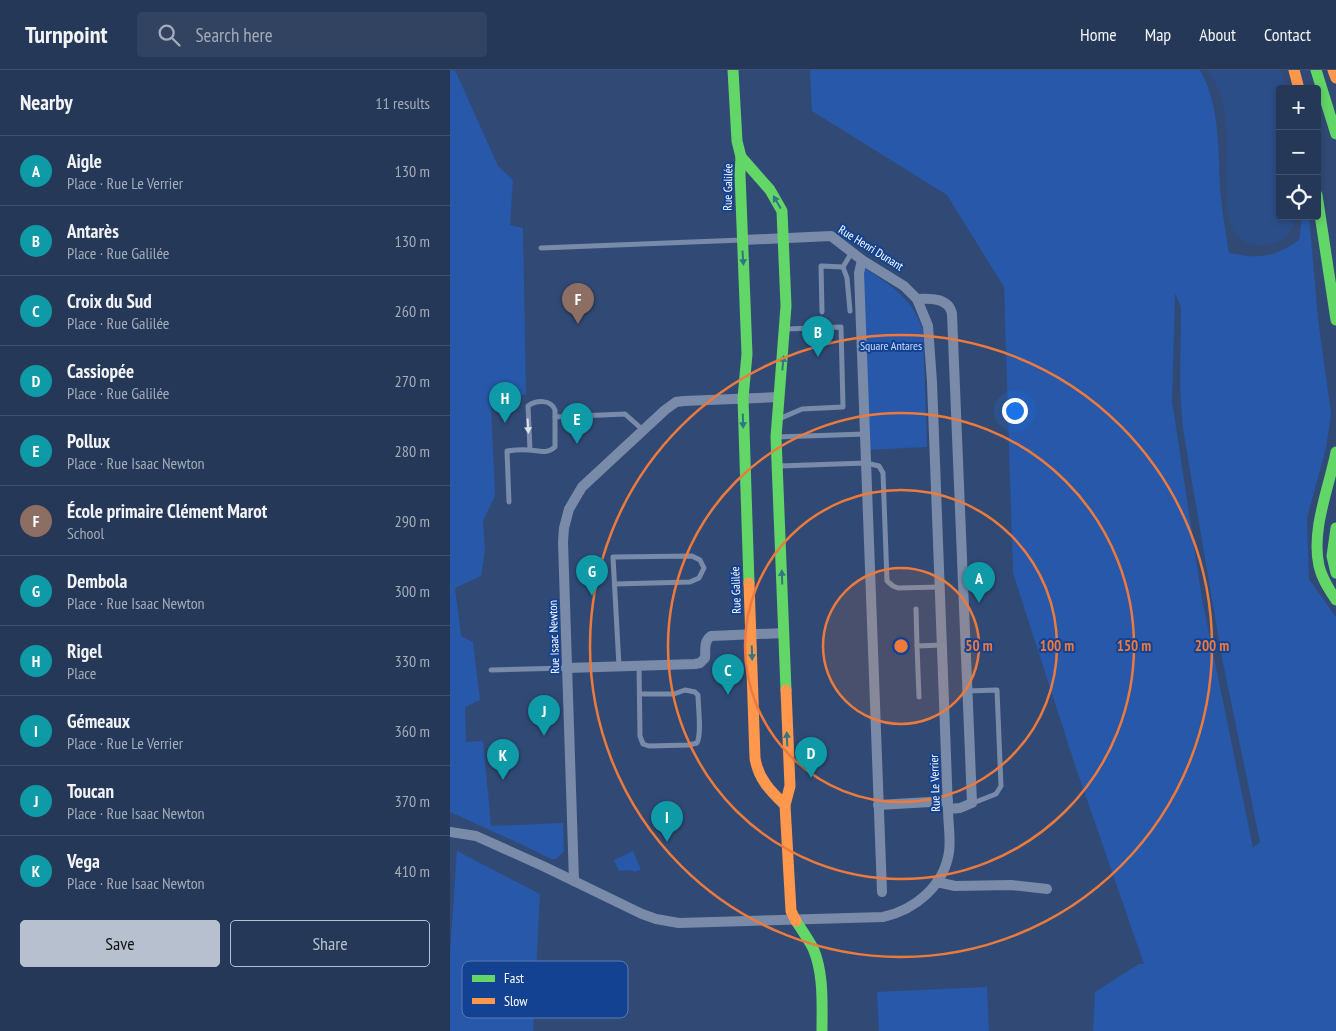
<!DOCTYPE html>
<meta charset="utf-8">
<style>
body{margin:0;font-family:"PT Sans Narrow",sans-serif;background:#314361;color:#f1f3f6}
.controls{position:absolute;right:15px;top:15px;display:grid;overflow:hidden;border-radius:5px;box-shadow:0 2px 8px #0003}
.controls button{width:45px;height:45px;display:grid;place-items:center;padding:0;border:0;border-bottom:1px solid #42526e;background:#253858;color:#f1f3f6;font:25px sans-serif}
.you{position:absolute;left:564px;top:340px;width:18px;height:18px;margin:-12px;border:4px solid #fff;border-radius:50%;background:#1a73e8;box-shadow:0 0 0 8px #1a73e833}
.badge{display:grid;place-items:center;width:32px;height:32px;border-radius:50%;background:#b7c0cf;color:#fff;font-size:16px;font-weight:700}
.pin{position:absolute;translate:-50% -41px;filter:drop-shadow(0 1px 2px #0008)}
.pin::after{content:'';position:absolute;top:26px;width:18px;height:15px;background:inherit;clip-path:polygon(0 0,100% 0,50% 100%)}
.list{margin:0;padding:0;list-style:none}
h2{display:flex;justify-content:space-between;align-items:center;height:65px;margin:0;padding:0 20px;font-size:21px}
h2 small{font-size:16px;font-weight:400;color:#a3acba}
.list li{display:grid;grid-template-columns:32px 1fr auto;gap:15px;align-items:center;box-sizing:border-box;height:70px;padding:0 20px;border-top:1px solid #42526e}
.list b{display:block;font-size:19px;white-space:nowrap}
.list p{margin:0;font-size:16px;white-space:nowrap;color:#a3acba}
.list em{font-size:16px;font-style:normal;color:#a3acba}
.actions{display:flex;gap:10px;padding:15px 20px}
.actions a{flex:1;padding:11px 0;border:1px solid #b7c0cf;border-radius:5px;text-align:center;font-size:18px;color:#b7c0cf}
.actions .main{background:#b7c0cf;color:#111}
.icon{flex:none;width:28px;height:28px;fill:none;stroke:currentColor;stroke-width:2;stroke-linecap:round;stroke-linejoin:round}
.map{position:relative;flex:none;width:886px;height:961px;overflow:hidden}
header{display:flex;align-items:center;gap:30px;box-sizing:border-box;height:70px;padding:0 25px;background:#253858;border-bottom:1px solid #42526e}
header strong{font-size:24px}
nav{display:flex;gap:28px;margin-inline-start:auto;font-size:18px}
.search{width:350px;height:45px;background:#314361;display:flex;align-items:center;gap:12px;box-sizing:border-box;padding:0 18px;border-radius:5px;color:#a3acba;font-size:19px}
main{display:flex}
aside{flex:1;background:#253858}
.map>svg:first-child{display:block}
.green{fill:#2758a9;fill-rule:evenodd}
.water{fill:#2c4e88}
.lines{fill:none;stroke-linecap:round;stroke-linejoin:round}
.lane{stroke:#798ba8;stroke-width:5}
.street{stroke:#798ba8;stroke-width:10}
.fast{stroke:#63d668;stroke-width:11}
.slow{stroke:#ff974d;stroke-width:11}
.oneway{fill:#307683}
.oneway2{fill:#dee2e9}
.ring{fill:none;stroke:#ed7a3d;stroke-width:2.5}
.labels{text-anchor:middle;stroke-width:4;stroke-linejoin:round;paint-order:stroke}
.street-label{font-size:12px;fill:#fff;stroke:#144292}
.park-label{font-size:12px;fill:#c9dcfc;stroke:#144292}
.key{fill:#144292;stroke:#5a7bb3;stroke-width:1}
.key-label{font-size:14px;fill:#fff}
.centre{fill:#ed7a3d;stroke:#144292;stroke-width:2.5}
.ring-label{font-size:15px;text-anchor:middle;font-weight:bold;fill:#ed7a3d;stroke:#144292;stroke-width:4;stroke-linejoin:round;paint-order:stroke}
</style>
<header>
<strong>Turnpoint</strong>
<div class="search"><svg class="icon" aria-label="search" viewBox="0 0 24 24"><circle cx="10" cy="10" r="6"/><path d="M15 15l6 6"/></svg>Search here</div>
<nav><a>Home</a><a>Map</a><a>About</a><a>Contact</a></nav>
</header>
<main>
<aside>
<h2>Nearby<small>11 results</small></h2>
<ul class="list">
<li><span class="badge" style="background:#0f9aa8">A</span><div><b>Aigle</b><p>Place · Rue Le Verrier</p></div><em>130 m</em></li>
<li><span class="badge" style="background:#0f9aa8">B</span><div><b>Antarès</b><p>Place · Rue Galilée</p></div><em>130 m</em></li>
<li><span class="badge" style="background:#0f9aa8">C</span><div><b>Croix du Sud</b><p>Place · Rue Galilée</p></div><em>260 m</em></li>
<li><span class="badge" style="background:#0f9aa8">D</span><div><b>Cassiopée</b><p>Place · Rue Galilée</p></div><em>270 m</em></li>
<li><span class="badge" style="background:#0f9aa8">E</span><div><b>Pollux</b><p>Place · Rue Isaac Newton</p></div><em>280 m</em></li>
<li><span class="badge" style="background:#8d6e63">F</span><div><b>École primaire Clément Marot</b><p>School</p></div><em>290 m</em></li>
<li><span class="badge" style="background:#0f9aa8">G</span><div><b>Dembola</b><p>Place · Rue Isaac Newton</p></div><em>300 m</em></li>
<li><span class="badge" style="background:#0f9aa8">H</span><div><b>Rigel</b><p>Place</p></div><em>330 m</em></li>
<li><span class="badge" style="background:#0f9aa8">I</span><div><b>Gémeaux</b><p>Place · Rue Le Verrier</p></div><em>360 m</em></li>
<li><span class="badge" style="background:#0f9aa8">J</span><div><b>Toucan</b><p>Place · Rue Isaac Newton</p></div><em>370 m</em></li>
<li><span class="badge" style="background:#0f9aa8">K</span><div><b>Vega</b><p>Place · Rue Isaac Newton</p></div><em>410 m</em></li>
</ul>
<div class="actions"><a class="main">Save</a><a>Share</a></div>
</aside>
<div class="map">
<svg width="886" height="961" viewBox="0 0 886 961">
<rect width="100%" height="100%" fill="#314a75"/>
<!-- green -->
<g class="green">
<polygon points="0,0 5,0 48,96 63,110 60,155 73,158 76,324 41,336 45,426 33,451 35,480 31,506 5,518 11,566 23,572 30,630 15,637 16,672 33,671 41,756 113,753 114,781 106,789 101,789 75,776 0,742"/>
<path d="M360 0H750C772 39 767 85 771 129 773 147 776 165 779 183 811 189 822 188 849 170L852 146H859L868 249 881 344 876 378 857 448 859 509 886 547V961H643L645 922 689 894H694L626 698 563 503 554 217 497 125 362 41ZM725 223 731 237 730 318 733 359 772 588 810 772 803 778 752 529 722 331Z"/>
<path d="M409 194C437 214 463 226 473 261L477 377 413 380Z"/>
<polygon points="7,781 90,824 83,961 0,961 0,884"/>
<polygon points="183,781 191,800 184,802 181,800 169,801 164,790"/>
<polygon points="537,917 539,961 429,961 427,922"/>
</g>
<!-- water -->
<path class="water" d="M757 0H830L837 17 838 19H830V146H845C845 178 798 185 783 160 776 148 777 128 777 115 777 88 779 40 767 16 764 10 760 5 757 0Z"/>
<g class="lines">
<!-- lane -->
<g class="lane">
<polyline points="91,178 292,170"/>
<polyline points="393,197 397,208 400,241"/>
<polyline points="372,242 371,196 393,197 402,182"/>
<polyline points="105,347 175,344 193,360"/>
<polyline points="329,349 352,339 393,337 391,257 336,259"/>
<polyline points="326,367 415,364"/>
<polyline points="329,396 416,393 429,396 433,403 437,511 443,516 448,518 490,517"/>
<path d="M59 432 57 381C64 380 71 379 78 380 88 380 96 385 105 377V340C101 329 86 330 78 336L80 380"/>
<polyline points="165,514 240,512 249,508 254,498 250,490 242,486 163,487 169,596"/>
<polyline points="466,539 467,576"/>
<path d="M189 596 190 666 193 674 199 676 239 675 247 673C252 663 248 637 248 625L245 622 235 620 224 624H190"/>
<polyline points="41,600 117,598"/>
<polyline points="517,621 547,620 551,716 546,724 523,733"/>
<polyline points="469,627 467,576 492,575"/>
</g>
<!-- street -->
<g class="street">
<polyline points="412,190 409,203 432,822"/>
<path d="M467 229C481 228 499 228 502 244L522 733 510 738 498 739"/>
<path d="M117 598 245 594 250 593 255 588C256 579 253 572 261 566L334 563"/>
<polyline points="428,735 498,731"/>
<path d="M0 762 26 766 95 797 192 844 206 849 229 853 433 847C465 840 494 816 499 782 501 768 498 753 498 739L482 312 478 256 467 229 454 216 412 190 381 166 293 170"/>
<polyline points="124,811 113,472 114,458 119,439 132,417 215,340 226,332 234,331 329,327"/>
<polyline points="487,812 505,816 561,815 597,819"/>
</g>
<!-- fast -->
<g class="fast">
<polyline points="283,0 287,71 291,87 290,104 297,284 293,328 299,513"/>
<polyline points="866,0 886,64"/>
<polyline points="291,87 320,120 332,141 336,236 326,367 336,620"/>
<polyline points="867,125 886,250"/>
<path d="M886 382C879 418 861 459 869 496 872 509 879 519 886 530"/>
<polyline points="886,458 882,486 886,503"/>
<path d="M346 851C352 860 358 869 363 878 374 904 372 933 372 961"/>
</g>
<!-- slow -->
<g class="slow">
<polyline points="844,0 849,19"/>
<polyline points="883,0 886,8"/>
<path d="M299 513 305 688C308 708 320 721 335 735"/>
<polyline points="336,620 340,716 335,735 341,841 346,851"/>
</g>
</g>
<!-- one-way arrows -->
<defs><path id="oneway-solid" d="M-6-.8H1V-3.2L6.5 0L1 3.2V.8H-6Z" transform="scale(1.25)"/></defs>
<g class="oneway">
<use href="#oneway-solid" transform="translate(327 132) rotate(-120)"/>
<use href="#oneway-solid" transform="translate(293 188) rotate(86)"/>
<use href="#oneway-solid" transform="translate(333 293) rotate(-85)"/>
<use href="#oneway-solid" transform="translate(293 351) rotate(88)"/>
<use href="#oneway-solid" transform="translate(332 507) rotate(-92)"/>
<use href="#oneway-solid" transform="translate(302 583) rotate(88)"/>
<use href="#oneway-solid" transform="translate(337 669) rotate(-92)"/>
</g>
<use class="oneway2" href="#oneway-solid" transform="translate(78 356) rotate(87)"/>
<!-- distance rings -->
<circle cx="451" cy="576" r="78" fill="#ed7a3d" fill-opacity=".12"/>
<g class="ring">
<circle cx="451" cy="576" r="78"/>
<circle cx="451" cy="576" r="156"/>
<circle cx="451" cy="576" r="233"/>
<circle cx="451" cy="576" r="311"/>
</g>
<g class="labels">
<!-- street labels -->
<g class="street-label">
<text transform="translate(278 117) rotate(-89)" y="4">Rue Galilée</text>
<text transform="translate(421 178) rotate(32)" y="4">Rue Henri Dunant</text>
<text transform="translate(286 520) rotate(-92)" y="4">Rue Galilée</text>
<text transform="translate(104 567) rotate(-92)" y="4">Rue Isaac Newton</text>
<text transform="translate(485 713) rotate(-92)" y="4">Rue Le Verrier</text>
</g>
<!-- park labels -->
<g class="park-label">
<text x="441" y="280">Square Antares</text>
</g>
</g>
<!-- legend -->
<rect x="12" y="891" width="166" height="57" rx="8" class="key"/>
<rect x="22" y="905" width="23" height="7" fill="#63d668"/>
<rect x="22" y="928" width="23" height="6" fill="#ff974d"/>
<g class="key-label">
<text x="54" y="913">Fast</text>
<text x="54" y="936">Slow</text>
</g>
<circle cx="451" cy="576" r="8" class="centre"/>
<g class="ring-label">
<text x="529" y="581">50 m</text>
<text x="607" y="581">100 m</text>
<text x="684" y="581">150 m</text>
<text x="762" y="581">200 m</text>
</g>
</svg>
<div class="controls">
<button>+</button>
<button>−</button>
<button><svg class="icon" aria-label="locate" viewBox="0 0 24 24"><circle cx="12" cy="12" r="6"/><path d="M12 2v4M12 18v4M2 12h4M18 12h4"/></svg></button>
</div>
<div class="you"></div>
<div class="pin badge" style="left:529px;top:533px;background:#0f9aa8">A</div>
<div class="pin badge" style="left:368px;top:287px;background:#0f9aa8">B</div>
<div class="pin badge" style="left:278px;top:625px;background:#0f9aa8">C</div>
<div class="pin badge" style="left:361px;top:708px;background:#0f9aa8">D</div>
<div class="pin badge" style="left:127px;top:374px;background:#0f9aa8">E</div>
<div class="pin badge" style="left:128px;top:254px;background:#8d6e63">F</div>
<div class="pin badge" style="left:142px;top:526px;background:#0f9aa8">G</div>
<div class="pin badge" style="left:55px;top:353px;background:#0f9aa8">H</div>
<div class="pin badge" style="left:217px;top:772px;background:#0f9aa8">I</div>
<div class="pin badge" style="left:94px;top:666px;background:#0f9aa8">J</div>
<div class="pin badge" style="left:53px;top:710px;background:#0f9aa8">K</div>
</div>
</main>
